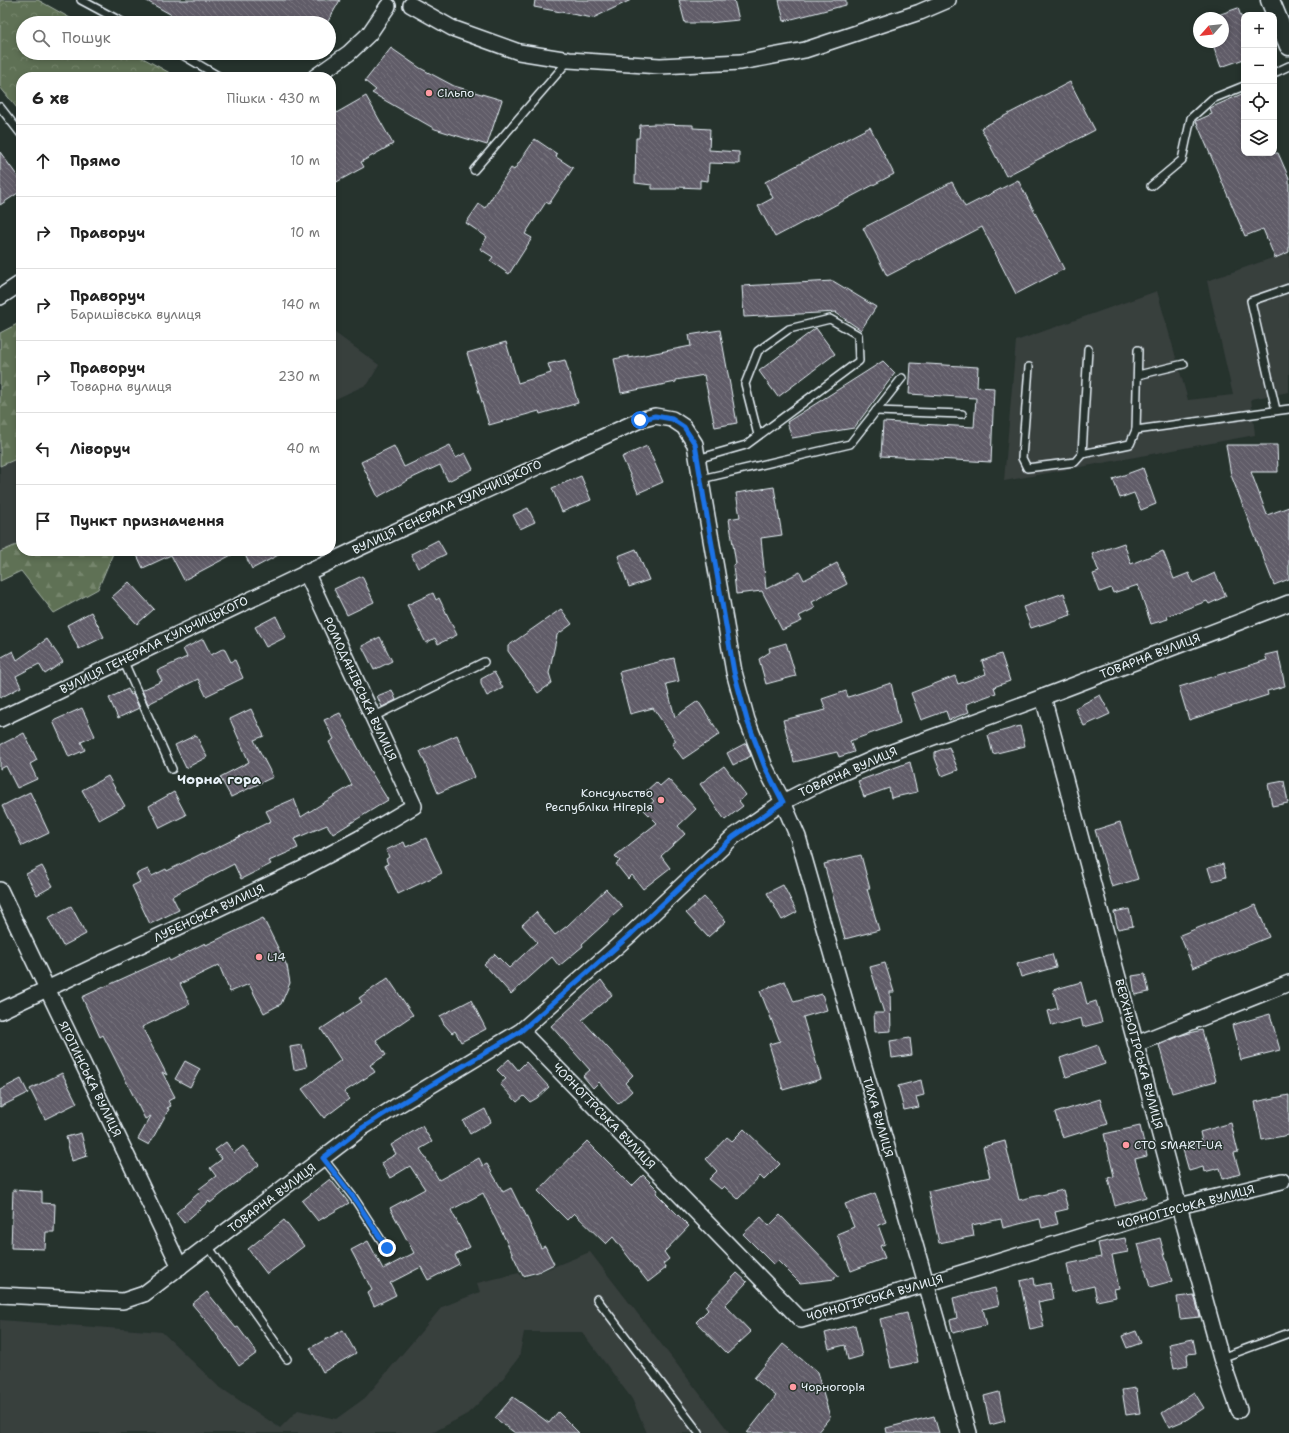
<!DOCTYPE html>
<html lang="uk">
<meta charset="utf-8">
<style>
body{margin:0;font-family:"Shantell Sans",sans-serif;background:#f2f2f2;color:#222}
.controls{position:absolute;right:12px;top:12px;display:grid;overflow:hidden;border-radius:8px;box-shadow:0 2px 6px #0003}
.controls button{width:36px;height:36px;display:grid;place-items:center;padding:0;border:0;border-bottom:1px solid #e0e0e0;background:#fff;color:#222;font:20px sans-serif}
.compass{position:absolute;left:1193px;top:12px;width:36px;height:36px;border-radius:50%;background:#fff;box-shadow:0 2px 6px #0003;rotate:243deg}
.stop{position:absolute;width:12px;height:12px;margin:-9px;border:3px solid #1a73e8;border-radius:50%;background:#fff}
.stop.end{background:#1a73e8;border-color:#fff;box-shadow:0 1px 4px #0008}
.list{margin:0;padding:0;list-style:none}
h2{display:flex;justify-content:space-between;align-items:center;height:52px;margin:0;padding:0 16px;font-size:17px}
h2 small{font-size:13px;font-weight:400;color:#767676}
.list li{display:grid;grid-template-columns:26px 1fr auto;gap:12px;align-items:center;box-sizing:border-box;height:72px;padding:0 16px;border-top:1px solid #e0e0e0}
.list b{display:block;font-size:15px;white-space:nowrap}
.list p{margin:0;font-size:13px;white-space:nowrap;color:#767676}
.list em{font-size:13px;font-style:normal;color:#767676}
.icon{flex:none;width:22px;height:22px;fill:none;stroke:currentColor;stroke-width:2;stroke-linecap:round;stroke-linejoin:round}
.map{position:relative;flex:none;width:1289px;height:1433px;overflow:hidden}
.search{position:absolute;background:#fff;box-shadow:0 2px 6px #0003;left:16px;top:16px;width:320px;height:44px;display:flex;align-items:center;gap:10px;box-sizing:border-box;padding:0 14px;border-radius:22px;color:#767676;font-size:15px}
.panel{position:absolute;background:#fff;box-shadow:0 2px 6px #0003;left:16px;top:72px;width:320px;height:484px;border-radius:16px}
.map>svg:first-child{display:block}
.built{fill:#383f3e}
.forest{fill:url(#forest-firs);stroke:#a4b1a6}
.park{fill:url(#park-crowns);stroke:#a4b1a6}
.building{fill:url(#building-back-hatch);stroke:#e8f1f8}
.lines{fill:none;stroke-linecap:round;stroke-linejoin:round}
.service-casing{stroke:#e8f1f8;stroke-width:10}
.minor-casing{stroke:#e8f1f8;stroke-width:18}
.tertiary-casing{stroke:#e8f1f8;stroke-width:21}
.service{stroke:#26332d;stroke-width:7}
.minor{stroke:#26332d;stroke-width:15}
.tertiary{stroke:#26332d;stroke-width:18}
.route{stroke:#1a73e8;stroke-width:5}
.poi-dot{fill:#ff9aa2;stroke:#26332d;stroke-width:1.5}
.labels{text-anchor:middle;stroke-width:3;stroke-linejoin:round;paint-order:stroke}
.poi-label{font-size:12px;fill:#e8f1f8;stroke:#26332d;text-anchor:start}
.street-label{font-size:12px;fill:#e8f1f8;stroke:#26332d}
.quarter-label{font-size:14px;font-weight:bold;fill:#e8f1f8;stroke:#26332d}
</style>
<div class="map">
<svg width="1289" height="1433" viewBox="0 0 1289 1433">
<defs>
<pattern id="forest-firs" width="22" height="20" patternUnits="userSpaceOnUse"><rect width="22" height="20" fill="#5f7154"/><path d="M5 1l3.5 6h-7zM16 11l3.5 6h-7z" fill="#76866d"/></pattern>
<pattern id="park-crowns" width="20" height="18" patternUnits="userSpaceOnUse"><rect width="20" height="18" fill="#5f7154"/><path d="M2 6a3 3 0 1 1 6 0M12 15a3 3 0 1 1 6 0" fill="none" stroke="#76866d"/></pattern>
<pattern id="building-back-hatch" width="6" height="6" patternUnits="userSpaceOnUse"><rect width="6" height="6" fill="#615c67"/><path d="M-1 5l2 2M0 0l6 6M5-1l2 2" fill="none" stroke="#78747e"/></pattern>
</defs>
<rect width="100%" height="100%" fill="#26332d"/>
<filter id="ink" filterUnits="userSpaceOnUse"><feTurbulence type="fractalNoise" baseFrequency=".025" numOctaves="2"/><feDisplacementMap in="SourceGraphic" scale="8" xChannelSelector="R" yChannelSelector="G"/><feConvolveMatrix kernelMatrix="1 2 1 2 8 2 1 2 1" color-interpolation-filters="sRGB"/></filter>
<g filter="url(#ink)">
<!-- built -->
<g class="built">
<polygon points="1289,252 1289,392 1251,399 1255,435 1004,481 1016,341 1157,291 1188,400 1233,395 1207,281"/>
<polygon points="331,330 379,365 368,384 331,401"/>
<polygon points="21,457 21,543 0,552 0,466"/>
<polygon points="590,1252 730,1433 647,1433 632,1399 582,1332 524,1332 519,1357 498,1385 467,1414 432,1433 0,1433 0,1320 162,1332 218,1386 280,1428 298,1410 336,1419 365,1398 442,1307 480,1292 477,1283 519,1273 523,1279"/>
</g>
<!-- forest -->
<g class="forest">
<polygon points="21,322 21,457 0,466 0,333"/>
<polygon points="21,543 21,551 114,551 98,589 54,613 21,571 0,581 0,552"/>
</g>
<!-- park -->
<polygon class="park" points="0,0 38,0 79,23 23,23 23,53 134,53 177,77 21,77 21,113 0,87"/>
<!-- building -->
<g class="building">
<polygon points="145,0 340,0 327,23 186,23"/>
<polygon points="535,0 631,0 593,18 534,7"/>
<polygon points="679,0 734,0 739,20 708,23 685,23"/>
<polygon points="779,0 846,0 846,5 784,21"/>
<polygon points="1238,8 1244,25 1244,59 1221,67 1212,42 1223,42 1223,18 1209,18"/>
<polygon points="391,48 420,68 454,86 502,100 487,145 435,129 372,93 376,90 365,81"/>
<polygon points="1070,82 1095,130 1006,176 981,128"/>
<polygon points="1244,93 1244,153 1278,153 1289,178 1289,252 1275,258 1263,229 1245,236 1196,121 1212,114 1210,108"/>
<polygon points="366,96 393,144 361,162 364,167 331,185 331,116"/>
<polygon points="654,124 693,125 693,128 710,129 709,150 739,152 739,164 709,163 708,181 700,180 700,188 677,187 677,189 652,189 652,185 635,183 636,138 639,138 640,125"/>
<polygon points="870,127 894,174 775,237 758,206 773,198 765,182"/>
<polygon points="535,139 557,154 556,157 573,168 549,204 546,202 525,234 532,238 509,274 490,261 493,257 480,249 487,237 466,223 479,204 485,208 511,168 514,170"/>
<polygon points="0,152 21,181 21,191 0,205"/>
<polygon points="1018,180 1064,269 1016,294 982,227 887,276 863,228 952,182 965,207"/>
<polygon points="833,281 876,307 861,330 836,313 837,312 744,317 742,286"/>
<polygon points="816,328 835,354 778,397 759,371"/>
<polygon points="720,330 737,423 715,427 704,375 676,380 676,382 621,393 614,359 629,356 629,358 691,346 689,335"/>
<polygon points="506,342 518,383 551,373 548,364 565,360 578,403 540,414 539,411 489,425 467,353"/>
<polygon points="883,361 895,373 854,428 792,438 787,422"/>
<polygon points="911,363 978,367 977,387 994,388 991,462 881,456 883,422 974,427 976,398 909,394"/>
<polygon points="450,445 456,458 465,453 473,469 448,481 440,465 410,479 378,497 361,462 394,446 404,467"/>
<polygon points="1226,445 1277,445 1278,472 1251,472 1267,515 1289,507 1289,579 1274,585 1231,475"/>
<polygon points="647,446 663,482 638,493 622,457"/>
<polygon points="1143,468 1156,504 1141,510 1134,493 1120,498 1113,479"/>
<polygon points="581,476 591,500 562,512 552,488"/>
<polygon points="774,487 782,535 761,538 766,589 800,572 804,580 837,563 847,584 812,602 815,608 799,616 802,621 782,630 762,591 736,594 733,565 736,564 729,519 740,517 736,493"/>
<polygon points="528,508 535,522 520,529 513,515"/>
<polygon points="438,540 446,554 418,568 411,554"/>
<polygon points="1124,543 1131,564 1163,551 1174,579 1189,573 1193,583 1215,573 1226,596 1209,604 1207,601 1167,616 1168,619 1151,624 1138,585 1113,593 1111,588 1100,592 1093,574 1099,572 1092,554"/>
<polygon points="636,549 649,580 629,587 618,556"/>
<polygon points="135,551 239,551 184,580 171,555 143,568"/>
<polygon points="243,551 286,551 252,569"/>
<polygon points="362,576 374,602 347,615 334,589"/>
<polygon points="129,582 154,609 137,624 112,597"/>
<polygon points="433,593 436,600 439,598 457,635 438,644 435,638 426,643 407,605"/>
<polygon points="1064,593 1071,615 1031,628 1023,607"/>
<polygon points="561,609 572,624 557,635 549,673 552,683 538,693 508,651 508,646"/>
<polygon points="91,612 104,637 79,649 67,625"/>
<polygon points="276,616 286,637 266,647 255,627"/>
<polygon points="380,637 392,661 374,670 362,646"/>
<polygon points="47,639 63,662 45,674 39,664 16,676 21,687 0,698 0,658 13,651 17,660"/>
<polygon points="203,639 211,655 224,648 231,662 235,660 243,678 206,696 198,679 148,704 142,690 162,681 157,671 187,657 183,649"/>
<polygon points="786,643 796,676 766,684 759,659 770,652 769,648"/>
<polygon points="1278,652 1285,686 1267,691 1268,695 1189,720 1179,687 1267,660 1265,655"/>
<polygon points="1001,654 1010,681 994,687 996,693 966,704 969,712 949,720 946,711 921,720 911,693 955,676 958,684 986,674 982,661"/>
<polygon points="674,658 679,681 666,684 675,717 698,701 720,734 683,759 672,744 676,741 653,708 630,714 619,672"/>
<polygon points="494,672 503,688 487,696 481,684 481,679"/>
<polygon points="891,683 900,723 850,741 854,752 839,757 837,752 794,762 783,720 826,710 822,699 846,691 848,697"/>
<polygon points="128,689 131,695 133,694 139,708 118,718 109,698"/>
<polygon points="392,690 396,700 382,707 377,696"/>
<polygon points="1100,695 1110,714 1084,726 1075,708"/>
<polygon points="82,708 95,736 81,742 85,750 69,757 53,721"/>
<polygon points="251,709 264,736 254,740 273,777 231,797 220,777 249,762 230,719"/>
<polygon points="340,713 368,767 388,800 333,834 327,825 294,839 298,848 269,861 271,864 241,879 234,864 172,896 179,910 150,924 132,886 140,882 136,874 148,869 152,876 166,869 167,871 203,853 204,854 271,821 266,811 294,799 301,817 352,785 329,742 334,739 324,720"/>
<polygon points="1020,726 1025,746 993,754 988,735"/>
<polygon points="24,733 37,760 30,764 37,779 17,788 6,766 0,769 0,745"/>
<polygon points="196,735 207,757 186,768 175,745"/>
<polygon points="457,735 475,777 438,793 420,751"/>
<polygon points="746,743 751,756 733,765 727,753"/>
<polygon points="949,747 958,770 942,776 935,758 935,752"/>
<polygon points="910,762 917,792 891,798 889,788 864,797 858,781"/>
<polygon points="724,766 746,795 739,801 743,806 725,820 700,784"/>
<polygon points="108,776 125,806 99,820 82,790"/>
<polygon points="668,779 696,809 678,826 685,834 661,856 670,868 643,889 632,875 628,879 616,864 620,861 615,856 657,823 644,810 654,801 645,792 656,782 660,786"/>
<polygon points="1284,781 1288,803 1272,806 1268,784"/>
<polygon points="30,792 49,833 22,846 2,806"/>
<polygon points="174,792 186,815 160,828 149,806"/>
<polygon points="1120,822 1138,879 1112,887 1095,830"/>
<polygon points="426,838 442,873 398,894 385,865 388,864 386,859 389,857 386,850 404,842 406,847"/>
<polygon points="861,855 870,889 867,889 879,930 845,939 824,864"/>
<polygon points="1223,864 1226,877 1212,881 1208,868"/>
<polygon points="42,866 53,886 37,895 26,874"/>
<polygon points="783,885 797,912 782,920 767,893"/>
<polygon points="606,889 623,907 582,944 583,946 559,966 552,957 511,994 484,964 495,954 509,968 537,942 522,925 536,912 555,935 567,926"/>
<polygon points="704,897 726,921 708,937 686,913"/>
<polygon points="1256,905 1269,937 1193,968 1180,935"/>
<polygon points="71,906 86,934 63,946 48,918"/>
<polygon points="1129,909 1133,926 1118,929 1114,912"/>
<polygon points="263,918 287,966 290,983 281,1004 264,1013 249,984 230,992 219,965 180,984 190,1004 142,1027 167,1075 162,1072 175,1097 168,1101 171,1106 167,1108 169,1109 149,1145 138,1139 151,1116 145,1119 103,1035 100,1037 82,997 168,958 170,961 205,943 206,945"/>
<polygon points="1052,954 1056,967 1021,977 1017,964"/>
<polygon points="885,963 894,992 890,992 891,1031 875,1032 874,1013 884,1013 870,967"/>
<polygon points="1145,974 1149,992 1135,995 1132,976"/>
<polygon points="388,978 413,1015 376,1040 386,1055 370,1065 375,1072 344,1092 349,1099 324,1118 302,1089 341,1060 321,1029 362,1002 359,998"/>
<polygon points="601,980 612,995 582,1020 633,1075 625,1083 632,1091 618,1104 599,1082 593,1088 583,1076 590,1070 551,1026"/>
<polygon points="785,981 794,1002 822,994 827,1010 803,1017 821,1079 783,1090 769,1044 780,1041 760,991"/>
<polygon points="1081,982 1087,1004 1096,1001 1102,1022 1083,1027 1081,1018 1052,1026 1048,1011 1058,1008 1053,990"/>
<polygon points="471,1000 486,1029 461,1042 455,1031 452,1033 444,1024 440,1016"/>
<polygon points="1270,1014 1280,1050 1241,1060 1232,1025"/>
<polygon points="1202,1030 1216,1081 1172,1093 1159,1045 1182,1035"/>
<polygon points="910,1038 912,1055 892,1058 890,1041"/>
<polygon points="302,1045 307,1067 294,1070 290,1047"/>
<polygon points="1098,1045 1105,1064 1066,1077 1060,1058"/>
<polygon points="509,1059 518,1070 526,1062 549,1087 537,1098 530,1102 524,1096 517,1102 500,1084 506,1079 497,1070"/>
<polygon points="185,1061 200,1069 190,1087 175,1079"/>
<polygon points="62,1073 77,1103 45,1119 30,1089"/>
<polygon points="21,1079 28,1093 0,1107 0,1090"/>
<polygon points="921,1080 924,1095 916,1097 919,1107 904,1110 898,1086"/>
<polygon points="1289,1095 1289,1135 1262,1140 1255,1102"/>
<polygon points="1100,1099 1108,1124 1063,1138 1055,1113"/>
<polygon points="485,1109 491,1122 470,1134 463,1121"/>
<polygon points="1231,1123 1238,1152 1234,1153 1240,1174 1223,1179 1220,1168 1204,1172 1203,1167 1189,1171 1182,1146 1202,1141 1200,1132"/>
<polygon points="422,1126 432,1142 420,1149 439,1180 479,1158 483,1166 487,1164 503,1192 511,1188 521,1208 522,1207 541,1248 545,1246 554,1264 538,1272 523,1276 483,1193 451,1210 470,1247 455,1255 459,1264 428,1280 421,1267 390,1283 396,1295 374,1306 368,1293 372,1290 351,1250 368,1241 383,1269 414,1253 390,1208 425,1189 410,1166 390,1178 381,1163 396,1154 391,1145"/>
<polygon points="1140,1126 1147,1156 1135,1159 1146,1197 1115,1206 1108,1178 1114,1176 1104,1134"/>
<polygon points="744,1129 780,1164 764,1180 760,1176 738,1199 724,1186 721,1189 709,1179 717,1171 706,1159 727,1137 732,1141"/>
<polygon points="81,1133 87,1156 72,1161 66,1137"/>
<polygon points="587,1141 632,1186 643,1175 658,1190 656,1193 689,1226 664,1252 669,1259 663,1264 666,1268 648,1282 613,1237 606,1244 574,1213 567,1220 538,1191"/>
<polygon points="1005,1141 1019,1200 1063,1190 1068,1209 1055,1212 1058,1224 1042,1228 1040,1219 1003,1228 1001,1219 972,1225 974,1236 939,1243 928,1191 990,1177 983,1147"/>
<polygon points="226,1142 234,1153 243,1146 259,1165 210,1203 209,1201 184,1223 176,1213 201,1191 199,1189 216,1176 210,1168 222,1159 215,1150"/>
<polygon points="330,1179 349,1203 318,1221 302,1201"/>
<polygon points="13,1190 42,1192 42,1203 55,1204 54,1232 46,1232 45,1249 11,1248"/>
<polygon points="875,1193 886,1222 878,1225 885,1244 880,1246 885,1258 851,1271 837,1234 854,1227 845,1204"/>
<polygon points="780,1215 839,1276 834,1277 835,1279 800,1283 778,1261 774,1265 743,1234 761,1217 769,1226"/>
<polygon points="284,1220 304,1246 267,1274 248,1249"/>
<polygon points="1125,1238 1128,1252 1112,1255 1119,1288 1114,1289 1116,1297 1097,1301 1094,1286 1072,1291 1067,1264 1101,1257 1098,1243"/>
<polygon points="1160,1238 1172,1281 1150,1287 1138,1244"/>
<polygon points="737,1273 747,1282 725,1305 751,1332 727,1354 696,1322 708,1310 705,1306"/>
<polygon points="1034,1278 1035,1286 1050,1283 1053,1299 1038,1302 1044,1327 1030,1330 1020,1281"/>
<polygon points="995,1288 999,1305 983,1309 987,1325 953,1333 950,1320 957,1318 953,1298"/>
<polygon points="207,1292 236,1328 238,1327 257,1353 239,1366 209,1324 192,1304"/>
<polygon points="1194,1295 1200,1317 1180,1319 1177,1297"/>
<polygon points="907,1313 918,1362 891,1368 880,1319"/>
<polygon points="855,1325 862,1356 848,1360 845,1345 829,1349 825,1333"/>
<polygon points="343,1330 356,1353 323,1372 310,1348"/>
<polygon points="1136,1331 1141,1343 1127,1348 1122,1336"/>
<polygon points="1193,1339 1196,1353 1187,1354 1188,1365 1174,1368 1169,1344"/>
<polygon points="783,1344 817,1372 830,1417 817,1433 747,1433 776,1396 754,1378"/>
<polygon points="1136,1388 1140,1413 1126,1415 1122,1390"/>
<polygon points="999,1392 1005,1421 990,1425 984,1396"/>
<polygon points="1194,1392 1204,1408 1186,1420 1169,1427 1162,1413"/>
<polygon points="513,1397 549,1423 558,1412 579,1433 515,1433 495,1418"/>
<polygon points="934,1416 939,1433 887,1433 886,1428"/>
</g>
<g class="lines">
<defs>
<g id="service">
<polyline points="81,0 124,23"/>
<polyline points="179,53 220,77"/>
<polyline points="1274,73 1289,66"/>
<polyline points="0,107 21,134"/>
<polyline points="474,170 569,60"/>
<polyline points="1151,186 1182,160 1191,118 1212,99 1244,86"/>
<polyline points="1029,367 1022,458 1027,468 1075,462 1082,454 1130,444 1136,430 1289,409"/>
<polyline points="1138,375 1184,364"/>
<polyline points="1276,410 1251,301 1289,288"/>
<polyline points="876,411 962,414"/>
<polyline points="1136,430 1138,350"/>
<polyline points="1082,454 1088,349"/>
<polyline points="697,459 746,445 859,361 858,335 830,319 789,329 758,351 745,384 758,435"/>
<polyline points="701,479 850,444 902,378"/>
<polyline points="123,660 172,769"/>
<polyline points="373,717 484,662"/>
<polyline points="323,1158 354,1198 387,1249"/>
<polyline points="208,1246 287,1359"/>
<polyline points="597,1299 699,1433"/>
<polyline points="1221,1358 1289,1333"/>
</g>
<g id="minor">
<polyline points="411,5 452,28 519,52 569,60 660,66 741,62 805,50 920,12 948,0"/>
<polyline points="315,77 349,53 369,34 388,6"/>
<polyline points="0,297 21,283"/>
<polyline points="1043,697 1179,1206 1221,1358 1239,1410"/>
<polyline points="0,719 359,548 640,420 655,416 672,419 684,427 695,444 704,499 734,672 747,720 765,767 783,802 798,837 969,1433"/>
<polyline points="0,890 180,1267"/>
<polyline points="0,1011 300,870 360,838 414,806 306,572"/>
<polyline points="521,1031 801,1320 926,1284 1179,1206 1282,1181"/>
<polyline points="1136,1044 1289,983"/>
<polyline points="0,1295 123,1301 144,1294 362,1128 395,1107 521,1031 631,934 733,837 783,802 826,780 873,759 1043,697 1289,603"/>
</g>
<polyline id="tertiary" points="1270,0 1289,46"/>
</defs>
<!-- service casing -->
<use href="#service" class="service-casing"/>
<!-- minor casing -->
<use href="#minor" class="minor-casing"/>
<!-- tertiary casing -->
<use href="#tertiary" class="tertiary-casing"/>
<!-- service -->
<use href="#service" class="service"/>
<!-- minor -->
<use href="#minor" class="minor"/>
<!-- tertiary -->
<use href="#tertiary" class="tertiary"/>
</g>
</g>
<g class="lines" filter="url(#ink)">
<!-- route -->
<polyline class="route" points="387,1248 354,1198 323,1158 362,1128 395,1107 521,1031 631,934 733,837 783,802 765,767 747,720 734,672 704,499 695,444 684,427 672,419 655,416 640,420"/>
</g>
<!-- markers -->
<g class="poi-dot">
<circle cx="429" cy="93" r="4"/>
<circle cx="661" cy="800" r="4"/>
<circle cx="259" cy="957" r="4"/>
<circle cx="1126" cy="1145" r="4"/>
<circle cx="793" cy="1387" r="4"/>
</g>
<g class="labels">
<!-- poi labels -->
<g class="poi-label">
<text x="437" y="97">Сільпо</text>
<text x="653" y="797" text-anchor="end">Консульство<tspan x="653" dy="14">Республіки Нігерія</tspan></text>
<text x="267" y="961">L14</text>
<text x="1134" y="1149">СТО SMART-UA</text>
<text x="801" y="1391">Чорногорія</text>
</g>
<!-- street labels -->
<g class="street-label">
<text transform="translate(447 507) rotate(-25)" y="4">ВУЛИЦЯ ГЕНЕРАЛА КУЛЬЧИЦЬКОГО</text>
<text transform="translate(154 645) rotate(-26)" y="4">ВУЛИЦЯ ГЕНЕРАЛА КУЛЬЧИЦЬКОГО</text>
<text transform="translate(1150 656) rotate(-21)" y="4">ТОВАРНА ВУЛИЦЯ</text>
<text transform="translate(360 689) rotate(65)" y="4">РОМОДАНІВСЬКА ВУЛИЦЯ</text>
<text transform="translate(848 772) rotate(-24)" y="4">ТОВАРНА ВУЛИЦЯ</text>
<text transform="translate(209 913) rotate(-25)" y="4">ЛУБЕНСЬКА ВУЛИЦЯ</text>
<text transform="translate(1139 1054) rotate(75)" y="4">ВЕРХНЬОГІРСЬКА ВУЛИЦЯ</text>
<text transform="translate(90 1079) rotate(64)" y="4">ЯГОТИНСЬКА ВУЛИЦЯ</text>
<text transform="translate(604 1116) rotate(46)" y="4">ЧОРНОГІРСЬКА ВУЛИЦЯ</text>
<text transform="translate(878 1117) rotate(74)" y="4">ТИХА ВУЛИЦЯ</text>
<text transform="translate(272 1198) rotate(-37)" y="4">ТОВАРНА ВУЛИЦЯ</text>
<text transform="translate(1186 1207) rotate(-15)" y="4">ЧОРНОГІРСЬКА ВУЛИЦЯ</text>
<text transform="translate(875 1298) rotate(-16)" y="4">ЧОРНОГІРСЬКА ВУЛИЦЯ</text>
</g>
<!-- quarter labels -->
<g class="quarter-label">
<text x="219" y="784">Чорна гора</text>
</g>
</g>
</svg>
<div class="controls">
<button>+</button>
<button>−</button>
<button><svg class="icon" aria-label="locate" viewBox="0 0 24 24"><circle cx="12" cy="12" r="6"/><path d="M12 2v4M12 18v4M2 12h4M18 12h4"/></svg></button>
<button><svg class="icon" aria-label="layers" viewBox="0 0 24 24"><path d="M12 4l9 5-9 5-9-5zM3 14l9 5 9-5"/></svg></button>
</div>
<svg class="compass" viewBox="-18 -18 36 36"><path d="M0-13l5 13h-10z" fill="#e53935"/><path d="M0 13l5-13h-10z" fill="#767676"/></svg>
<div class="stop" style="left:640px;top:420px"></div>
<div class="stop end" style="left:387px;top:1248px"></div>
<div class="search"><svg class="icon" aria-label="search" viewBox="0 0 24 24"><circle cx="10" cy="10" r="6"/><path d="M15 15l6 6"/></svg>Пошук</div>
<section class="panel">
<h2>6 хв<small>Пішки · 430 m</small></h2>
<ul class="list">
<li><svg class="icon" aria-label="ahead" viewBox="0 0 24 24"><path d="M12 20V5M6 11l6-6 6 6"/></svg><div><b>Прямо</b></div><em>10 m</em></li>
<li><svg class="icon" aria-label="right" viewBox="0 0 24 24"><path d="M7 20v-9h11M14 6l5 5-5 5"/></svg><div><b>Праворуч</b></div><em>10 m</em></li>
<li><svg class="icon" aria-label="right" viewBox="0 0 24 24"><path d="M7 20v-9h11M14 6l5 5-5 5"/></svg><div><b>Праворуч</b><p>Баришівська вулиця</p></div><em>140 m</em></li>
<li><svg class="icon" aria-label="right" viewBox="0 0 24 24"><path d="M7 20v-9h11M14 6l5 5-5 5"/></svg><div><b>Праворуч</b><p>Товарна вулиця</p></div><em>230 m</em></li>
<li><svg class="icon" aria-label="left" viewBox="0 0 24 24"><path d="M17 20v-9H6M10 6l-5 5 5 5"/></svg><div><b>Ліворуч</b></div><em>40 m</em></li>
<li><svg class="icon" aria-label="arrive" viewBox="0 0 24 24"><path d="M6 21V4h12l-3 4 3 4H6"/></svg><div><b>Пункт призначення</b></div></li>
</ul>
</section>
</div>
